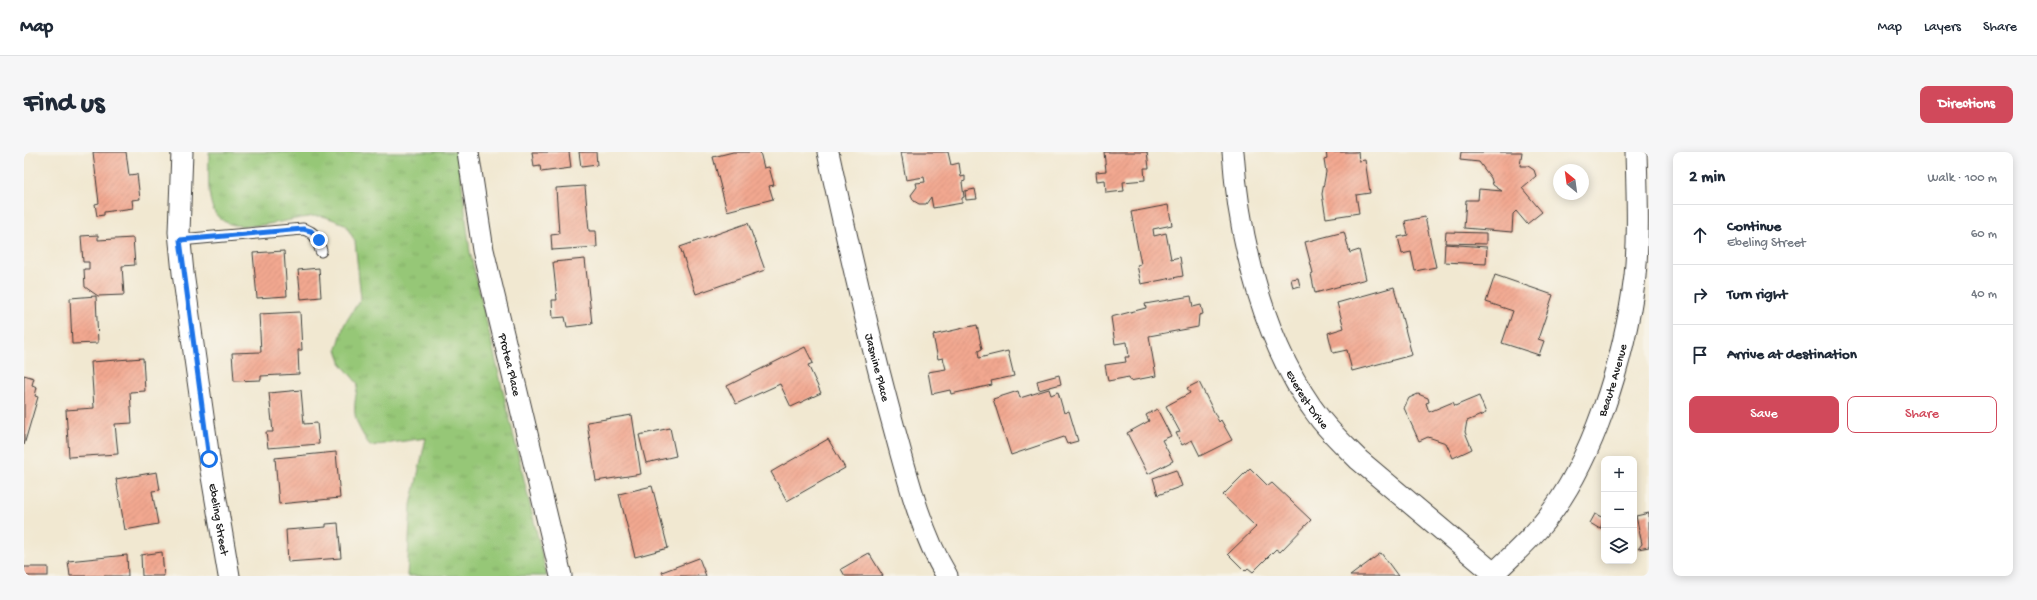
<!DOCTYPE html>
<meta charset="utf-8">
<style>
body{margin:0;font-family:"Gochi Hand",sans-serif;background:#f6f6f7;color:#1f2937}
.controls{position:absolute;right:12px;bottom:12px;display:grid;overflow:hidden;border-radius:8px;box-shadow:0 2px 10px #0003}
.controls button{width:36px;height:36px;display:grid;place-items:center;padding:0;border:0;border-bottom:1px solid #e0e1e3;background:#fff;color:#1f2937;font:20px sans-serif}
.compass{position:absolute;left:1529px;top:12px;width:36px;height:36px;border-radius:50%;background:#fff;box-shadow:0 2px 10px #0003;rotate:331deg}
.stop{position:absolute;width:12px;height:12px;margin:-9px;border:3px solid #1a73e8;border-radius:50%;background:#fff}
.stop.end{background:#1a73e8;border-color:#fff;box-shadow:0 1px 4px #0008}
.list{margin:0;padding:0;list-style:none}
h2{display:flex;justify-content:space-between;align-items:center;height:52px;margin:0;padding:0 16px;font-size:17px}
h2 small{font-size:13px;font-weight:400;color:#747a83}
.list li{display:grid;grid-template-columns:26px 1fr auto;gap:12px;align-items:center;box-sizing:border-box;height:60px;padding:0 16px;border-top:1px solid #e0e1e3}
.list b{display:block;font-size:15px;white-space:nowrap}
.list p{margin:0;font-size:13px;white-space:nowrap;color:#747a83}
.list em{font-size:13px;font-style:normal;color:#747a83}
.actions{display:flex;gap:8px;padding:12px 16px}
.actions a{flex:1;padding:9px 0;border:1px solid #d1495b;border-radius:8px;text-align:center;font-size:14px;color:#d1495b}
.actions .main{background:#d1495b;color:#fff}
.icon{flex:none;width:22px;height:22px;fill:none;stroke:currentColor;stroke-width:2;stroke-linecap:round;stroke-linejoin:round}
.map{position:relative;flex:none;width:1625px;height:424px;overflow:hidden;border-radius:8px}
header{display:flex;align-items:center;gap:24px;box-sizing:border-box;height:56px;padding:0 20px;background:#fff;border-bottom:1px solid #e0e1e3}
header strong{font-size:19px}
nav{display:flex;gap:22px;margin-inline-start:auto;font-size:14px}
.intro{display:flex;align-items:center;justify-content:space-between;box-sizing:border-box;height:96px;padding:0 24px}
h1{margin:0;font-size:28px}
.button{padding:10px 18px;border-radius:8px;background:#d1495b;color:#fff;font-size:14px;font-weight:700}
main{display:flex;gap:24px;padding:0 24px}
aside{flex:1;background:#fff;border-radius:8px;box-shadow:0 2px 10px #0003}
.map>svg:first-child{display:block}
.grass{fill:url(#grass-tufts);stroke:#59724a}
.building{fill:url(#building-hatch)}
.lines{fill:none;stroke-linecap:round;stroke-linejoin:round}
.service-casing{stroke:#3c3b37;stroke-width:13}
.minor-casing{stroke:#3c3b37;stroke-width:23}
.service{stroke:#fff;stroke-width:11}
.minor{stroke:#fff;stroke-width:21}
.route{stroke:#1a73e8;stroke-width:5}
.labels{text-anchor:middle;stroke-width:3;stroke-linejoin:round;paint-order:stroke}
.street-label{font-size:12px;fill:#1c1c1c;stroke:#f7f3e8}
</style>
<header>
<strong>Map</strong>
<nav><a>Map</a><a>Layers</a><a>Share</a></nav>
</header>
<div class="intro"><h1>Find us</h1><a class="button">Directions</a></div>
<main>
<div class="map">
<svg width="1625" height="424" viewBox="0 0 1625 424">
<defs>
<pattern id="grass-tufts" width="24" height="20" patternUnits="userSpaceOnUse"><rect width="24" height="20" fill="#96c777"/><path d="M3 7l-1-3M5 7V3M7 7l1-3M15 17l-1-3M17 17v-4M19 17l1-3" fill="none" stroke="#81aa66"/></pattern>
<pattern id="building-hatch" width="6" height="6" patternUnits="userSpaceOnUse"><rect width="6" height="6" fill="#f2a790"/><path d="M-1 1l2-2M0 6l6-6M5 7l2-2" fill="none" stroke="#cf8f7c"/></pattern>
</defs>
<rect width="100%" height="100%" fill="#f7f3e8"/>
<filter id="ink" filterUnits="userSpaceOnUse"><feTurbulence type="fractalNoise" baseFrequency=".025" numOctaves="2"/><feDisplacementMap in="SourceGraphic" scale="8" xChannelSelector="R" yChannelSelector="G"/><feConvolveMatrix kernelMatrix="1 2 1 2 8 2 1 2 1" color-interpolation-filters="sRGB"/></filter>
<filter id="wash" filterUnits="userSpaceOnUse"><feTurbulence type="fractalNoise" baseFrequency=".012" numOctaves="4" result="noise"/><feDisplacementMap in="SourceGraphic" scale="16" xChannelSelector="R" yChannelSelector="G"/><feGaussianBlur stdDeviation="0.9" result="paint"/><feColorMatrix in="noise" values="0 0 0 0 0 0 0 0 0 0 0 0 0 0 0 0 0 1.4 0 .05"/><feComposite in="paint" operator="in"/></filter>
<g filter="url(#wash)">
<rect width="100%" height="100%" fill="#f1e8d1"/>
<!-- grass -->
<path class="grass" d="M185 0H434L446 100 523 424H383L387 353 402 286 346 294C329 267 328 263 334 232L318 213 313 197 320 173 337 146 331 89 321 72C314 70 305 65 297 64 270 63 209 89 191 61 182 46 185 17 185 0Z"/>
<g id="blocks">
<!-- building -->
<g class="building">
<polygon points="69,0 102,0 105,23 113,22 116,47 108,48 109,56 80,60 80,63 73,64 71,52 75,51"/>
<polygon points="508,0 545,0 547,16 517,20 516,14 510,15"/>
<polygon points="555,0 572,0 573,13 557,15"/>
<polygon points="709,0 736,0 740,16 745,15 750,33 745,34 749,47 703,59 689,5"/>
<polygon points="877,0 924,0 927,13 935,11 937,25 941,24 941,29 938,30 940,45 938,46 938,51 909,56 907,45 902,52 895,52 890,49 887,43 893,35 892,31 901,30 900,25 882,28"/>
<polygon points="1080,0 1123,0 1125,16 1120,16 1121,28 1099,30 1100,39 1082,41 1081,28 1073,29 1072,20 1082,19"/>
<polygon points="1302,0 1334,0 1335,9 1341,8 1346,41 1332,43 1335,61 1302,66 1298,42 1302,20 1300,7 1303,6"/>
<polygon points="1437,0 1498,0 1496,14 1504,14 1510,18 1512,24 1498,36 1518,60 1503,72 1492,59 1489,62 1488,80 1440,76 1442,48 1454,48 1455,37 1478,39 1469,33 1467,26 1455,10 1436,8"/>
<polygon points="561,34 565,79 572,79 573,95 528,98 527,83 535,82 532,36"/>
<polygon points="951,37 953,47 942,48 941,39"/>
<polygon points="1144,53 1148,73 1129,77 1130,84 1142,81 1147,107 1156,105 1159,124 1117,132 1113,113 1117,112 1107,60"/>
<polygon points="1401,65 1412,115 1391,119 1387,100 1378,102 1374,85 1384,83 1381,69"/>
<polygon points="724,71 741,118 672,142 656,95"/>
<polygon points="1320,80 1326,101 1335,98 1342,127 1291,141 1287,122 1289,121 1281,90"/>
<polygon points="1422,80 1462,81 1462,92 1421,91"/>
<polygon points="74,83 74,88 109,86 111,113 98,114 100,143 74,144 61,135 60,117 65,117 65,110 59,110 57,84"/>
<polygon points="1421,92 1463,95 1462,112 1420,110"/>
<polygon points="260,99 263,144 233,146 229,101"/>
<polygon points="561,107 568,172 543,175 541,165 529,166 528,148 533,148 529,110"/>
<polygon points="295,116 297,145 277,147 274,118"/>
<polygon points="1471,123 1529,143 1514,187 1520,189 1515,203 1478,191 1489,159 1462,150"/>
<polygon points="1274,126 1276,134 1269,136 1267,127"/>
<polygon points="1370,135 1388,203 1328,219 1323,198 1309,201 1304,181 1320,176 1313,151"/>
<polygon points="72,144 74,191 48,192 46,146"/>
<polygon points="1167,144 1169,155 1177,153 1179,162 1175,163 1174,175 1125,184 1132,224 1106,229 1105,225 1084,229 1081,213 1102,210 1101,205 1105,205 1103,190 1091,192 1087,165 1122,156 1121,152"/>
<polygon points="276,160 278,198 274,198 275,222 237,224 237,228 210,229 208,201 237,200 235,162"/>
<polygon points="953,173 958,197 954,199 955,206 984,199 990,224 967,229 968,233 927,242 926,238 908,242 904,220 922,217 919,206 914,207 909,183"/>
<polygon points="781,195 789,211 784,213 797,241 767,255 756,232 712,252 703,234"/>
<polygon points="119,206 121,239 106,240 108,271 91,272 94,302 45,305 42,258 70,256 67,210"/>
<polygon points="0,223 10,226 8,233 13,235 11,244 14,245 0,293"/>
<polygon points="1035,223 1037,232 1015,238 1013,229"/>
<polygon points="1175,230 1195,270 1197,268 1208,288 1176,304 1168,288 1158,293 1152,281 1156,280 1142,254 1166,241 1163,236"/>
<polygon points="1025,237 1027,243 1034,240 1040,261 1045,259 1054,289 1043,292 1040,285 987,303 969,247 994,239 996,246"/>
<polygon points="277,238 280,272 293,271 295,292 244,296 242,280 249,280 245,241"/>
<polygon points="1394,242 1404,246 1405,250 1402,251 1405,260 1429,250 1431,254 1455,244 1462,261 1443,269 1441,280 1448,297 1429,306 1422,291 1404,285 1395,289 1380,256 1385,246"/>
<polygon points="1133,257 1147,284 1138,288 1149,309 1124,322 1103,281 1125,269 1122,263"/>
<polygon points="608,263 617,322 572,329 563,270"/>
<polygon points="646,276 652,304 622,311 615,283"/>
<polygon points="804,287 821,316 763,349 747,320"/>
<polygon points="312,300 316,346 255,352 251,306"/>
<polygon points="1226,316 1244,334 1248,331 1287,368 1256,400 1252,397 1229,420 1224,416 1221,419 1204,402 1232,375 1199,343"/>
<polygon points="1152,318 1158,334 1134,343 1129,326"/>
<polygon points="133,320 136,338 128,339 134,372 101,378 92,327"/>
<polygon points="628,334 644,396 611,405 595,342"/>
<polygon points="1625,361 1625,395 1614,397 1618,392 1612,364"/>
<polygon points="1571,362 1580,366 1576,377 1566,371"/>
<polygon points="314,371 317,406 264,410 262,378 302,375 302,372"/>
<polygon points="138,400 140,424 118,424 117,403"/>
<polygon points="845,401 859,424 821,424 817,417"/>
<polygon points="1357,401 1374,424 1326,424"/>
<polygon points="103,403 104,424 46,424 44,409"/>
<polygon points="675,406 682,424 640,424 638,420"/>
<rect x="0" y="415" width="24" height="9"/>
</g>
</g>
</g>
<g filter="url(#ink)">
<use href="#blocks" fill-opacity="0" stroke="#3c3b37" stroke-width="1"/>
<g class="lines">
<defs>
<path id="service" d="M156 88 279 77C291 80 294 87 297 99"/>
<g id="minor">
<path id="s1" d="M158 0 155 80 159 121 185 307 205 424"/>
<path id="s2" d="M444 0 459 98 537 424"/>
<path id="s3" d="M804 0C824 93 845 185 870 276 883 324 897 381 923 424"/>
<path id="s4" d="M1209 0C1215 90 1241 196 1297 268 1309 283 1322 295 1335 308L1473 424"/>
<path id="s5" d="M1470 421C1486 406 1501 392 1515 376 1569 314 1601 205 1611 124 1615 83 1613 41 1612 0"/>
</g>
</defs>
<!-- service casing -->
<use href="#service" class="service-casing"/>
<!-- minor casing -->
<use href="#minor" class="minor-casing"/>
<!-- service -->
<use href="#service" class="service"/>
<!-- minor -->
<use href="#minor" class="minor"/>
</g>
</g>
<g class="lines" filter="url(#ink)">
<!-- route -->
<polyline class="route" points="185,307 156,88 279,77 287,79 295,88"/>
</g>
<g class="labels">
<!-- street labels -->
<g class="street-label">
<text dy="4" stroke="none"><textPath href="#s2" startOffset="217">Protea Place</textPath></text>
<text dy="4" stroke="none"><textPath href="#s3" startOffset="221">Jasmine Place</textPath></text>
<text dy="4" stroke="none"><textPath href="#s5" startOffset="230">Beaute Avenue</textPath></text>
<text dy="4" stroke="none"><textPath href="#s4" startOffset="261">Everest Drive</textPath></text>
<text dy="4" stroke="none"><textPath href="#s1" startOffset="370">Ebeling Street</textPath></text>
</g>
</g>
</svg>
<div class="controls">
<button>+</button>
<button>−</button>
<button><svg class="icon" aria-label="layers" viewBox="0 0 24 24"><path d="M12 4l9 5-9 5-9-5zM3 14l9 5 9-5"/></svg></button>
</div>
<svg class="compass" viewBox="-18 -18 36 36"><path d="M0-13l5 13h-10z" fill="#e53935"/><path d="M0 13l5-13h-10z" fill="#747a83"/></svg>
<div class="stop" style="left:185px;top:307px"></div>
<div class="stop end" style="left:295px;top:88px"></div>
</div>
<aside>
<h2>2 min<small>Walk · 100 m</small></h2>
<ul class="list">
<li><svg class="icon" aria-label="ahead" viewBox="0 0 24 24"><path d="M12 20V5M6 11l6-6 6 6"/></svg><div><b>Continue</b><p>Ebeling Street</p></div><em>60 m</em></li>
<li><svg class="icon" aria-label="right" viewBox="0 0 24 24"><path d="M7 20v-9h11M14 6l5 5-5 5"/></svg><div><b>Turn right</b></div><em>40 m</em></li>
<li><svg class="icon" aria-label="arrive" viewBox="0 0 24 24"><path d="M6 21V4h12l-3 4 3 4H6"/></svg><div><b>Arrive at destination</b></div></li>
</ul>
<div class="actions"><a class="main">Save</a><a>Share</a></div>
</aside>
</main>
